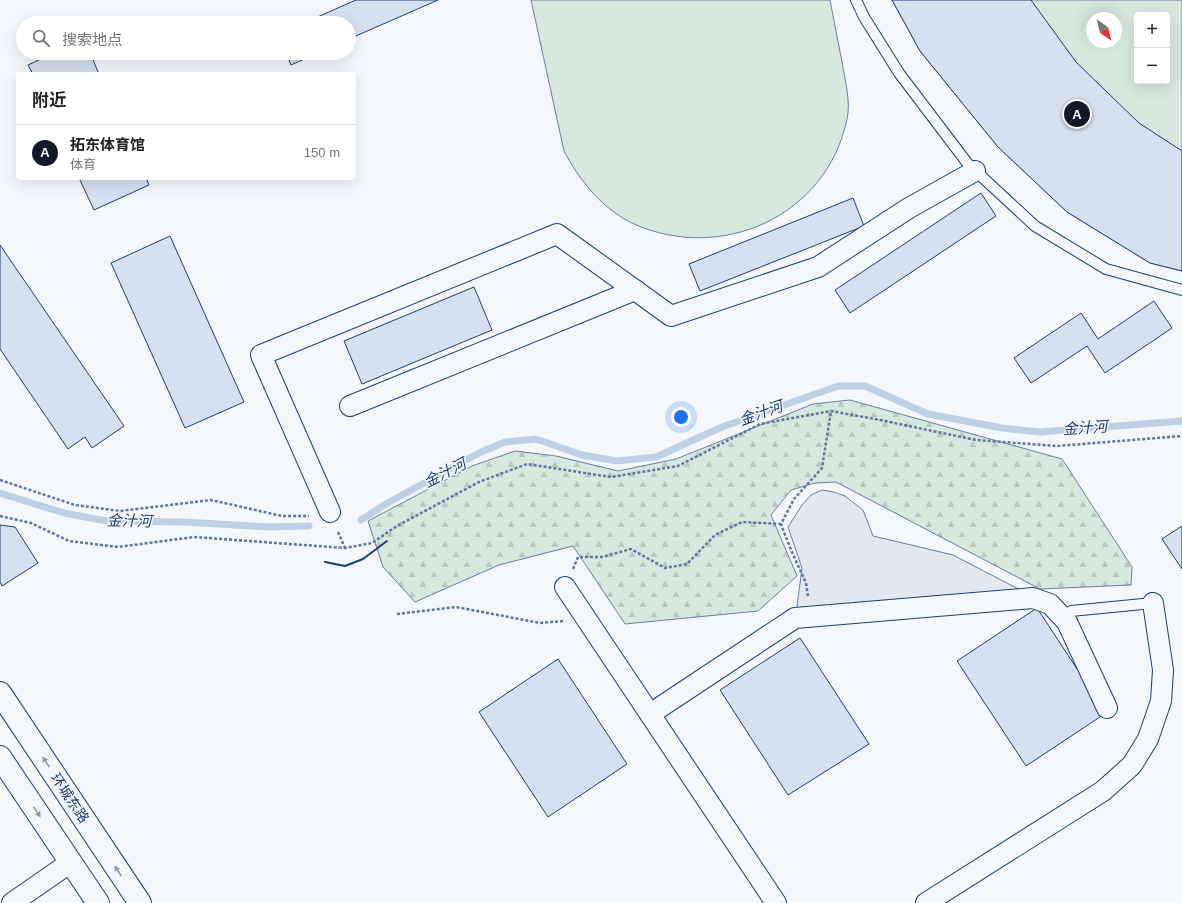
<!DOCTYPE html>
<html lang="zh">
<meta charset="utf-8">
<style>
body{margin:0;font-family:Helvetica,"Noto Sans SC",sans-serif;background:#f6f6f6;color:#222}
.controls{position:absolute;right:12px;top:12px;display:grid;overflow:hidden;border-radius:4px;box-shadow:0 4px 16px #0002}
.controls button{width:36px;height:36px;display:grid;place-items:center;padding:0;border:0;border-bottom:1px solid #e0e0e0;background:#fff;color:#222;font:20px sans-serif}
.compass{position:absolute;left:1086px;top:12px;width:36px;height:36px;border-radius:50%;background:#fff;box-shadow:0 4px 16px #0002;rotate:146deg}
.you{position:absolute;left:681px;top:417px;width:14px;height:14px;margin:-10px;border:3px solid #fff;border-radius:50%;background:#1a73e8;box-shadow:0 0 0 6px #1a73e833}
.badge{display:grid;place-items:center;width:26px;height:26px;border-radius:50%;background:#111827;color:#fff;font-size:13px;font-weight:700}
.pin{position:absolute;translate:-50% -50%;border:2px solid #fff;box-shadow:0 1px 4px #0006}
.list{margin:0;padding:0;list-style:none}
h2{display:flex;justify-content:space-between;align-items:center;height:52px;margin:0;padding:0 16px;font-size:17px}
h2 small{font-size:13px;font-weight:400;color:#767676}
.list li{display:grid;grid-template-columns:26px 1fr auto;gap:12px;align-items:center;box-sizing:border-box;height:56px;padding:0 16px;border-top:1px solid #e0e0e0}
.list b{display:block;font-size:15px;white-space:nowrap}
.list p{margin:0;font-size:13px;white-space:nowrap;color:#767676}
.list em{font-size:13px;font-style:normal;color:#767676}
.icon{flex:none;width:22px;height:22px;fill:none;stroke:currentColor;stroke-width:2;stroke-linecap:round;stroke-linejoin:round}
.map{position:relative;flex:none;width:1182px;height:903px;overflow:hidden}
.search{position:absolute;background:#fff;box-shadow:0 4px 16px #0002;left:16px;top:16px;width:340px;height:44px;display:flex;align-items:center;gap:10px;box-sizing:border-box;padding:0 14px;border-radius:22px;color:#767676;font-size:15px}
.panel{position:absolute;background:#fff;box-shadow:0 4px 16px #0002;left:16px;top:72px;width:340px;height:108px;border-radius:4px}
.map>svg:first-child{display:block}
.forest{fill:url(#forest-firs);stroke:#687fa3}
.pitch{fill:#d7e8df;stroke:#687fa3;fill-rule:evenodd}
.parking{fill:#e3e8f0;stroke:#687fa3}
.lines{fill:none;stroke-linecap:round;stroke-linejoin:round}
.stream{stroke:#bed0e5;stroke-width:7}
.building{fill:#d5e0f0;stroke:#1d3f73}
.service-casing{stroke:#1d3f73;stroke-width:12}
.minor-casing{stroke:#1d3f73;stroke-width:22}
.primary-casing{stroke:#1d3f73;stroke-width:24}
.path{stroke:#5e769c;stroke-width:2.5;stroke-dasharray:3 2;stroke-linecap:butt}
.service{stroke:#f4f7fb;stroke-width:10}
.minor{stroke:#f4f7fb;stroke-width:20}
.primary{stroke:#f4f7fb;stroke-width:22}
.wall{stroke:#1d3f73;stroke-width:2}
.oneway{fill:#889bb7}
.labels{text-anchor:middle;stroke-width:3;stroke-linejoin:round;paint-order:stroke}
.street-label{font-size:14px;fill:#1d3f73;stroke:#f4f7fb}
.water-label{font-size:15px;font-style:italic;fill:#1d3f73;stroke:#f4f7fb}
</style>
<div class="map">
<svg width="1182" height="903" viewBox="0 0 1182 903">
<defs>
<pattern id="forest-firs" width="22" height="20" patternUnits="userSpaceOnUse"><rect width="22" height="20" fill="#d7e8df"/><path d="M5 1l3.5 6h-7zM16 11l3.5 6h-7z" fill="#b8c8c3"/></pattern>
</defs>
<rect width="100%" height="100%" fill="#f4f7fb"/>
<!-- forest -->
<polygon class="forest" points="850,400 1062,459 1132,567 1131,585 1040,589 836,482 815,483 791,490 771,515 797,576 758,611 625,624 573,546 499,565 415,602 383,567 368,521 472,466 515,451 556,456 618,471 676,459 813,404"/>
<!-- pitch -->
<g class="pitch">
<path d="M531 0H830C834 21 838 42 842 62 845 81 851 101 847 119 827 216 722 263 634 224 602 209 580 181 564 151Z"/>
<path d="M892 0H1182V271L1150 263 1067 212 998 147 920 51ZM1137 15H1167V81H1137ZM1092 18H1116V42H1092Z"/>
</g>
<!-- parking -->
<polygon class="parking" points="822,490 834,492 845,496 863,510 873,536 953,555 1028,594 799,613 797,606 802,568 788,527 802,505 811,495"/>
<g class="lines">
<!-- stream -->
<g class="stream">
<polyline points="0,493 64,513 106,521 184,522 267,527 309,526"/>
<polyline points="361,520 384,505 479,453 505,442 536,439 582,455 617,461 656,457 722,427 838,386 865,386 928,414 1002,428 1040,432 1182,421"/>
</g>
</g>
<!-- building -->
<g class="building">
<polygon points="356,0 438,0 349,39 349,23 304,23"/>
<polygon points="892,0 1031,0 1076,62 1139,123 1182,151 1182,271 1150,263 1067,212 998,147 920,51"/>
<polygon points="54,53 90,53 99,74 33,74 28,65"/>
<polygon points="286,53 318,53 291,65"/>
<polygon points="79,178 146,178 149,185 94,210"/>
<polygon points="981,193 996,216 850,313 835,290"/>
<polygon points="853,198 864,226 700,291 689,264"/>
<polygon points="170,236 244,402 185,428 111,263"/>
<polygon points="0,245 124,426 92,448 85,437 68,449 0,349"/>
<polygon points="474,287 492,330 362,384 344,341"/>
<polygon points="1154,301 1172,328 1105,373 1087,346 1031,383 1014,358 1081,313 1098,339"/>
<polygon points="0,525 15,527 38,563 2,586 0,582"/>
<polygon points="1182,526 1182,569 1162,539"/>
<polygon points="1037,608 1106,713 1026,766 957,661"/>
<polygon points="800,638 869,744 788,795 720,690"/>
<polygon points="558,659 627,764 548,817 479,712"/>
</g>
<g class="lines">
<defs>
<g id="service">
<polyline points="856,0 864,17 899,73 968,164 1035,226 1106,269 1182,290"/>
<polyline points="1071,611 1153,603"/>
</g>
<g id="minor">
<polyline points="350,406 635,290"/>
<polyline points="330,512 261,355 557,234 671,316 818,267 909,208 975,171"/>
<polyline points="565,587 776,903"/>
<polyline points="650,714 795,618 1033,598 1050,604 1067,622 1107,708"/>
<polyline points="12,903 71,862"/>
<polyline points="926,903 1103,791 1132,765 1148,739 1161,701 1163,670 1153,603"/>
</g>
<g id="primary">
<polyline points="0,693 140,903"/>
<polyline points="0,757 98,903"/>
</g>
</defs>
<!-- service casing -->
<use href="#service" class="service-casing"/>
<!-- minor casing -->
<use href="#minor" class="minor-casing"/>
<!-- primary casing -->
<use href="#primary" class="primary-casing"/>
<!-- path -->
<g class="path">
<polyline points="0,480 75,505 120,511 211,500 282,516 309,516"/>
<polyline points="0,516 31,523 69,541 118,547 194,537 345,548 372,543 397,526 479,482 527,464 611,477 678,466 760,424 831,411 880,420 976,440 1057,446 1182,436"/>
<polyline points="338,532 345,548"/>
<polyline points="573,569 578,557 602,557 631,549 665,568 687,564 715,535 742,522 781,524"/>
<polyline points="808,596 806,583 791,550 781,524 794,499 822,468 831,411"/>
<polyline points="397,614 456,607 540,623 563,621"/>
</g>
<!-- service -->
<use href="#service" class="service"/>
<!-- minor -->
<use href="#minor" class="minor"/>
<!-- primary -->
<use href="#primary" class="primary"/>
<!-- wall -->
<polyline class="wall" points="325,562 345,566 363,559 387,541"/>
</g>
<!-- one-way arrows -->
<defs><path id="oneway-solid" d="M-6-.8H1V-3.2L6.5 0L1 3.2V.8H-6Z"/></defs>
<g class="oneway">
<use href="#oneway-solid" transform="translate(46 762) rotate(-124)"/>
<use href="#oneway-solid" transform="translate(37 812) rotate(56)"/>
<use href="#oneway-solid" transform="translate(118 871) rotate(-124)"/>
</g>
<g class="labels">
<!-- street labels -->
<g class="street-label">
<text transform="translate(70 798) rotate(56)" y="5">环城东路</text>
</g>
<!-- water labels -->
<g class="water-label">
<text transform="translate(761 413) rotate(-20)" y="5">金汁河</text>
<text transform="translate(1085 428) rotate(-4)" y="5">金汁河</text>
<text transform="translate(445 473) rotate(-27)" y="5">金汁河</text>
<text transform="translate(129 521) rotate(1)" y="5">金汁河</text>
</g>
</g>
</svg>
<div class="controls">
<button>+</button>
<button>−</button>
</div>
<svg class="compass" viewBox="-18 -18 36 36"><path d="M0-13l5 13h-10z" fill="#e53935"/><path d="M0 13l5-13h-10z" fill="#767676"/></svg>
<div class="you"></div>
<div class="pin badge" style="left:1077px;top:114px">A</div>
<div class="search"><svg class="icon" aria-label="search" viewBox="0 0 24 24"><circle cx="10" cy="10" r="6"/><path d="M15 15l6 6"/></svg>搜索地点</div>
<section class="panel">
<h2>附近<small></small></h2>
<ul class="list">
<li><span class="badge">A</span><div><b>拓东体育馆</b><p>体育</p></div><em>150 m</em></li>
</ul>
</section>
</div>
